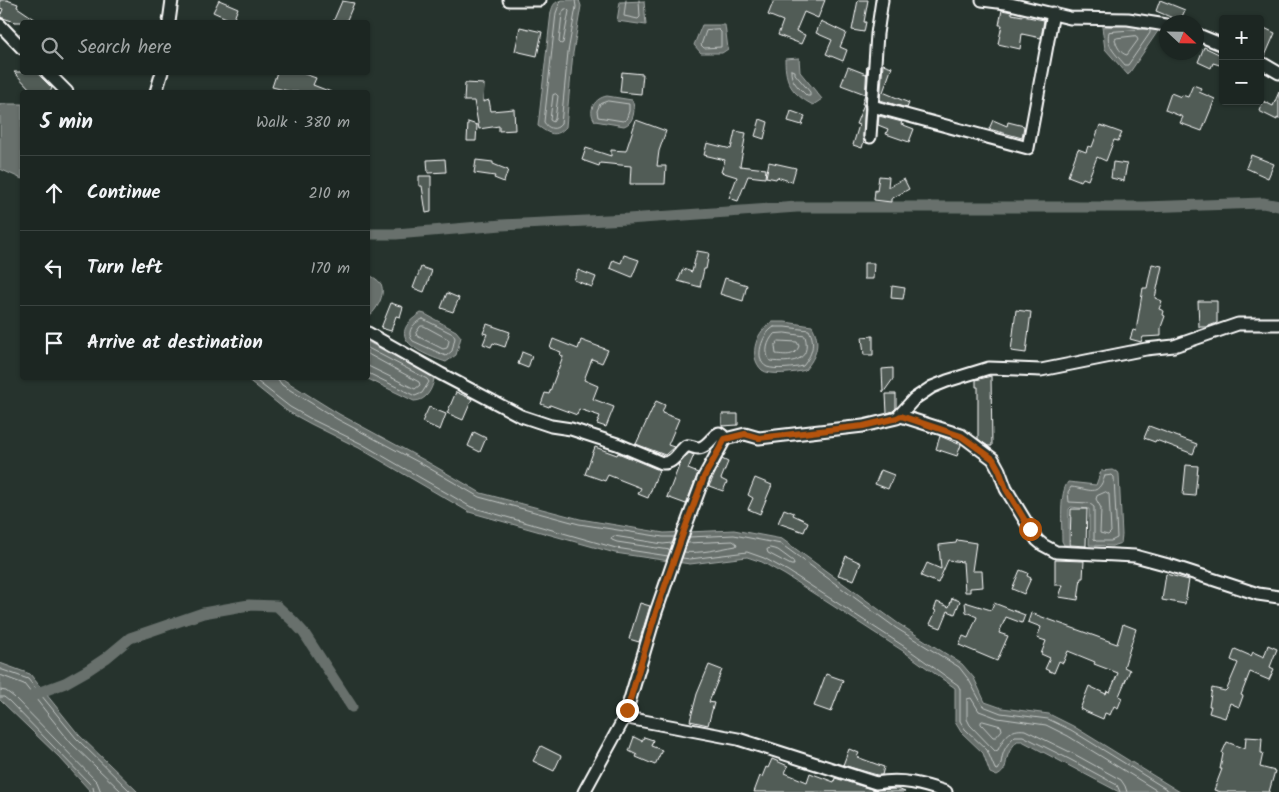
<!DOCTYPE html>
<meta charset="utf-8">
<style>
body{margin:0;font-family:Kalam,sans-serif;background:#29322f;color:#f1f3f6}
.controls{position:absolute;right:15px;top:15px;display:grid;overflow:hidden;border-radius:5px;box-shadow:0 1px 4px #0004}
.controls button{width:45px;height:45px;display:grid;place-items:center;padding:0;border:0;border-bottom:1px solid #3a4340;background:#1c2622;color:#f1f3f6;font:25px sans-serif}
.compass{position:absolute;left:1159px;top:15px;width:45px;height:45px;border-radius:50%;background:#1c2622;box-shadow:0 1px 4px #0004;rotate:112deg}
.stop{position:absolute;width:15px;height:15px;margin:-11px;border:4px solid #b45309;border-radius:50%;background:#fff}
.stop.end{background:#b45309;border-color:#fff;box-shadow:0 1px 5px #0008}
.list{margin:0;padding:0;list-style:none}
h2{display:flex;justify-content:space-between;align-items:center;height:65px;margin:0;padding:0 20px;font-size:21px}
h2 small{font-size:16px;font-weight:400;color:#a0a5a5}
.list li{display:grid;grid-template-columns:32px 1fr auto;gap:15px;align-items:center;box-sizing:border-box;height:75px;padding:0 20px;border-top:1px solid #3a4340}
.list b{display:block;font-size:19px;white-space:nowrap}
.list em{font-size:16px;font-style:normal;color:#a0a5a5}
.icon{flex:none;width:28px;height:28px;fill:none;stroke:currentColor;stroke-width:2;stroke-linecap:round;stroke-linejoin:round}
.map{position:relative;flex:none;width:1279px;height:792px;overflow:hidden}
.search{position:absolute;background:#1c2622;box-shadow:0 1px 4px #0004;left:20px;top:20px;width:350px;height:55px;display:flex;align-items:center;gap:12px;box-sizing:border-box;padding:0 18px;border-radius:5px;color:#a0a5a5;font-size:19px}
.panel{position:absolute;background:#1c2622;box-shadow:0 1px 4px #0004;left:20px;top:90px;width:350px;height:290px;border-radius:5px}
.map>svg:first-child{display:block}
.water{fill:#67706c;stroke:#a4a9a7}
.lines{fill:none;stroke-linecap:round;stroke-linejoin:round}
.shore{stroke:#c2c6c4;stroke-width:1}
.canal{stroke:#67706c;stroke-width:11}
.building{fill:#515c57;stroke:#fff}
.minor-casing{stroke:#fff;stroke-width:15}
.minor{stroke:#26332d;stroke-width:11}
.route{stroke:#b45309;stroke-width:6}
</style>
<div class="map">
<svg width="1279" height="792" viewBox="0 0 1279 792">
<rect width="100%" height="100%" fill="#26332d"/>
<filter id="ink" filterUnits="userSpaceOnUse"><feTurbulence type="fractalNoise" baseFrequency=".02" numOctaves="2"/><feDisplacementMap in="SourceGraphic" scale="10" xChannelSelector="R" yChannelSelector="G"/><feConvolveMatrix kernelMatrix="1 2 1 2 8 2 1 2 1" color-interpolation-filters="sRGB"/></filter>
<g filter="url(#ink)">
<!-- water -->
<g class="water">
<path d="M562 0H579L581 6 573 53 566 127C556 138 549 134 538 126L551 12C553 5 554 2 562 0Z"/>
<polygon points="644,1 646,25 617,21 620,2"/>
<polygon points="1151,24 1158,31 1128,75 1105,49 1102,27"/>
<polygon points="702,25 725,25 728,49 722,53 701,53 694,45"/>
<path d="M799 58 800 72 822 99 813 105C792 94 785 83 785 59Z"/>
<path d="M607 96 632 100C636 109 634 123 624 126L595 121C587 110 595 98 607 96Z"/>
<polygon points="0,104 22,104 22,179 0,169"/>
<path d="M368 274C372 277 378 279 381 284 386 295 376 311 368 317Z"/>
<path d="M421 313 425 314 456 331 461 337 456 355 446 362C421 354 382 337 421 313Z"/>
<path d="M773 322H785L812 326C821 342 817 356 805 370 796 373 769 376 762 370 747 356 757 329 773 322Z"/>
<path d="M368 342 432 376 434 379C432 390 426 401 414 401L366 378Z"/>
<path d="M246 378H281L339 414 424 460 481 493 580 519 664 533 734 530 782 539 899 624 962 664 974 678 985 702 1002 708 1049 714 1073 726 1180 792H1119L1022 741H1017C1014 745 1010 749 1008 755 1005 764 1007 771 997 776L990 773 983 753 961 732 955 722V688L903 651 785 575 762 562 747 557 690 564 615 553 469 512 359 448 311 424 287 411Z"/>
<path d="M1112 470 1118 472 1119 474 1122 535 1121 543 1112 546 1089 545V509L1071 507 1069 509V545H1064L1062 541C1062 526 1059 493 1068 482L1096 485 1101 471Z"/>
<polygon points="0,663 30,674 79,735 138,792 91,792 60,758 0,700"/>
</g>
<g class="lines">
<!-- shore -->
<g class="shore">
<path d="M561 0 556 13 544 122C548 129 556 131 561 124L568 52 576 7 575 0"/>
<polyline points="626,0 624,16 638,19 640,17 639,0"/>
<polygon points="565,9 567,9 569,11 563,43 561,44 559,42 562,14"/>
<path d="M1148 29 1150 30V33L1128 65H1125C1117 55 1105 46 1109 32Z"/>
<polygon points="719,30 721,32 721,47 704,48 701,45 706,31"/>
<path d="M1136 36 1138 40 1127 55C1121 54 1116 46 1115 39L1117 38Z"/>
<path d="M791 70 795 71V74L810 92V96H807C799 88 790 81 791 70Z"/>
<polygon points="556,94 558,96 555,119 553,122 550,120 553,95"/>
<polygon points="608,101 629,104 629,111 626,120 623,121 598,117 597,111 600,104"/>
<path d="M423 319 453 334 455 338 452 351 446 356 413 341C405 332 414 322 423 319Z"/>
<polygon points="421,326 424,326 448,339 449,341 447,348 443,349 417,336 416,333"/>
<path d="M774 327H785L809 330C816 343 812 355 803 366 795 368 775 370 767 367 753 360 762 333 774 327Z"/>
<path d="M785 333 805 336C812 363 790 363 770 361 764 352 767 342 774 334Z"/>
<path d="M779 341 797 342 799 346C795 357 786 355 776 354L775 346Z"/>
<polyline points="368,348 427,379 429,382 422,393 415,396 368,373"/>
<polyline points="368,354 419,382 420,385 415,389 368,366"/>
<polyline points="253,378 290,407 313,420 362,444 471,507 616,548 668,556"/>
<polyline points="278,378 279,381 282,385 337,419 422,464 479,497 579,524 663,537 675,537"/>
<path d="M1105 476 1112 475 1114 477 1117 538 1111 541H1096L1094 539V507L1089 503 1069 502 1068 492 1071 487C1091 489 1097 498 1105 476Z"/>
<polygon points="1106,492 1109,494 1111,532 1108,535 1100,533 1101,508 1096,499 1097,496"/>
<polyline points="689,537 734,535 781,544 896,628 959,667 969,680 983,706 1001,713 1048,719 1071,730 1171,792"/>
<polygon points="770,548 778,550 793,561 794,565 791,565 768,553 767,550"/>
<polyline points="670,550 617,542 612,540 611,538 614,536 663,544 672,543"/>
<path d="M684 552C700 554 719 549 736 546L737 544 733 541 687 543"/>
<path d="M682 558 690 559 747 552 764 558 788 571 905 647 958 685 960 689V721L965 729 987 750 995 769 998 770C1002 764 1001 760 1003 754 1005 747 1010 741 1015 736H1023L1071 760 1117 785 1120 792"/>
<polyline points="0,669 28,679 76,738 131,792"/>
<polyline points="0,675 24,684 71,743 122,792"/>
<polyline points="0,690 6,691 14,697 97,782 101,792"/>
<polyline points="0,697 4,697 9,701 93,787 94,792"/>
<polygon points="983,721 1001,726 1002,730 996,737 993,737 981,724 981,722"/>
<path d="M1127 792 1125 786 1121 780 1074 754 1025 730C1010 728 1004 737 998 750L995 751 970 725 967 719V699L971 698 979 711 998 718 1046 725 1068 736 1159 792"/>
</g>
<!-- canal -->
<g class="canal">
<polyline points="368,234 396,234 502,225 628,219 797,207 1143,207 1263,203 1279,206"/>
<polyline points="32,697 35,694 65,683 88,670 106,658 130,638 203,613 249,605 277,606 293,621 304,633 352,707"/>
</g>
</g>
<!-- building -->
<g class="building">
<polygon points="0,0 7,0 18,4 17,7 39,22 15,22 0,17 3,9 0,8"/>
<polygon points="219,0 238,8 233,21 213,12"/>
<polygon points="774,0 825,0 818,18 804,12 796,31 805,35 801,44 778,35 783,21 768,15"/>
<polygon points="858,0 868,0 864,22 866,22 864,32 852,30"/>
<polygon points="1160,0 1185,10 1180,21 1156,11"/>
<polygon points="342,1 354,3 346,22 333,22"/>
<polygon points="1002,10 1012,12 1012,14 1044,20 1041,38 1022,34 1020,49 998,44 1002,25 999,25"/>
<polygon points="821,21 846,33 840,47 847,50 843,61 826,54 832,40 816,33"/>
<polygon points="1260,26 1275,33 1265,56 1260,55"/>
<polygon points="520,27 542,32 537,56 515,51"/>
<polygon points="1204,47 1223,56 1223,66 1213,63 1211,68 1198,62"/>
<polygon points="883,64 892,67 883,92 909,103 907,108 880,100"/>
<polygon points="867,65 863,136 864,141 862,148 853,145 859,125 856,124 864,104 862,104 865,94 841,85 848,67 866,74"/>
<polygon points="14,72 36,72 52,88 50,92 36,92 32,91"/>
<polygon points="277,72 299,72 316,78 313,85 331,92 292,92 272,87"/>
<polygon points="622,72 643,74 641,94 620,92"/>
<polygon points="465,83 484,84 483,102 489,100 491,111 514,109 515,130 499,131 499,126 479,129 474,101 464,101"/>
<polygon points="1193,85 1201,88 1199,92 1215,99 1202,131 1180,123 1183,117 1165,110 1171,93 1181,97 1182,95 1188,97"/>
<polygon points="1279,92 1279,119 1277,118 1277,120 1259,111 1263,101 1273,106"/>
<polygon points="791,111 805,116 802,125 788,121"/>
<polygon points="879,116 902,122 901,124 914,129 909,142 886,134 888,129 878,125"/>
<polygon points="760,119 768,122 764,139 755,136"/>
<polygon points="636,120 666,131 659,151 657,166 666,166 665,184 630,184 631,166 600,163 599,166 582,160 586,148 611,156 611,150 626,151"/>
<polygon points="993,120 1007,126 1008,122 1024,126 1022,138 989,129"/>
<polygon points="468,122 477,125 476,141 467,141"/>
<polygon points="1100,125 1122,133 1118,141 1114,140 1106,161 1097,157 1088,180 1083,178 1081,181 1068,176 1078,149 1086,152 1088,146 1092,147"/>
<polygon points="735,131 746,133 740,166 766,169 765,178 748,176 738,201 729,198 737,177 721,172 725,160 704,155 707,143 731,149"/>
<polygon points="1251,155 1274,164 1268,178 1246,168"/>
<polygon points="445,159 446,172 428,173 427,160"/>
<polygon points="476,160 493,162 493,164 508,170 504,182 494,178 495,176 474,173"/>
<polygon points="769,162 796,168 792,182 777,177 776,179 766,177"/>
<polygon points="1113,162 1127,164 1124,181 1111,178"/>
<polygon points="419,176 431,176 431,212 426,213 422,186 419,186"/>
<polygon points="879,176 889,177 888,187 904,179 909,189 891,199 891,202 874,200 875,190 877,191"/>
<polygon points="697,251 709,253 706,269 704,269 700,287 678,281 683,269 692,272"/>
<polygon points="624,255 639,260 632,277 610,268 613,260 621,263"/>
<polygon points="864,263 874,263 873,279 864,279"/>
<polygon points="1152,264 1162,266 1155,298 1162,301 1159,309 1164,311 1163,315 1165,316 1161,327 1161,336 1143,337 1141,342 1130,339 1133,330 1136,331 1143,288 1147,288"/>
<polygon points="421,267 432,271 424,292 413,288"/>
<polygon points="578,270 596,277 592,287 574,280"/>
<polygon points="725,278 747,285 743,301 720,294"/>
<polygon points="892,286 905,288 903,299 891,298"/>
<polygon points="447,293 459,298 453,312 441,308"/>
<polygon points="1198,301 1217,301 1217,323 1206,327 1199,327"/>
<polygon points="391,303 403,307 400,317 396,316 391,331 381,328"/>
<polygon points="1016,310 1031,312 1026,353 1011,351"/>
<polygon points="487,324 510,332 505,347 493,343 491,347 483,344 487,334 483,333"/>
<polygon points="873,336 873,355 864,355 862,337"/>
<polygon points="553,339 578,349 581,340 608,350 602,363 592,359 584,380 598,386 593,399 614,407 606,427 597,424 600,416 579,409 577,415 550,405 549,407 541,404 545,393 549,394 563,356 560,355 561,352 550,348"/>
<polygon points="522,352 532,356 528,368 518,364"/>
<polygon points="893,368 893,379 883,393 882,369"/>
<polygon points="991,376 992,446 988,446 978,439 978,387 976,387 976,380"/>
<polygon points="456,392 472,399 463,420 447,413"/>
<polygon points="886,394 896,394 896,408 893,411 887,413"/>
<polygon points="656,401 665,405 662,413 679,419 668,445 674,447 665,455 636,444"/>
<polygon points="429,407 446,414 440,430 422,422"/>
<polygon points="722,414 738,414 738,425 722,426"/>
<polygon points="1149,426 1197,444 1193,454 1156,440 1155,442 1144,438"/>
<polygon points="474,432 486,438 480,452 468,446"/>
<polygon points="940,436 961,445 957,456 936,449"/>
<polygon points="595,447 617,455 618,453 659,470 648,498 638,494 641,488 608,475 605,481 585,474"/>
<polygon points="689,453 694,455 688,469 698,473 686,504 667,497 679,466 678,465"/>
<polygon points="722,459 728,462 721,479 727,482 723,491 709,486"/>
<polygon points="1186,465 1198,466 1195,496 1183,495"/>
<polygon points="881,470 894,475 888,489 875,484"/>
<polygon points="755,478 772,485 760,514 748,509 753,498 748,495"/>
<polygon points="784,509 794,513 793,515 808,522 804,532 778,523"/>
<polygon points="1071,509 1087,509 1086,546 1070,545"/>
<polygon points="957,540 976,543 972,571 982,571 983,587 970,588 970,592 965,592 963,562 948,560 938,583 921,576 927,563 941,569 939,545 956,543"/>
<polygon points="846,556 861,563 854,580 838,575"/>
<polygon points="1055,560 1084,561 1083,578 1081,578 1078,600 1059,597 1063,585 1055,585"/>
<polygon points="1020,570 1028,573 1027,576 1031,578 1024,594 1012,589"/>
<polygon points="1166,574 1189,580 1185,604 1162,600"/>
<polygon points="952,598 960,601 955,614 948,611 941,628 930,624 936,611 934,610 937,602 949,607"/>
<polygon points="965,602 991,610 994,603 1025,615 1022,623 1006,617 999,633 1008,636 997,661 959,645 963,636 968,638 977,617 966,612"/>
<polygon points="640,603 650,606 639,642 629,639"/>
<polygon points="1031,613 1117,644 1123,624 1136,629 1124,667 1130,670 1119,696 1122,698 1118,708 1114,706 1110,715 1105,713 1103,719 1080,709 1089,686 1106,694 1107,691 1110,692 1118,673 1094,664 1095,662 1068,651 1063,663 1059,661 1054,673 1045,669 1050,658 1041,654 1046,641 1037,638 1041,627 1028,622"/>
<polygon points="1268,645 1277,649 1270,667 1274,669 1269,680 1250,672 1241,695 1243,696 1239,707 1230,703 1225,718 1209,713 1211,706 1209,706 1212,688 1225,691 1227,689 1238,663 1231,660 1235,649 1251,656 1253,652 1264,657"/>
<polygon points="709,665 722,670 709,702 714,703 708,725 690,721 697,694"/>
<polygon points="826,674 843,680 831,712 814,706"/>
<polygon points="634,737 642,741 644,737 653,740 651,746 662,750 655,765 636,757 637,755 629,751"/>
<polygon points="1246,737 1262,738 1261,753 1263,753 1260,767 1275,771 1269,792 1221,792 1214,790 1222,769 1220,769 1223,754 1222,753 1227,742 1245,749"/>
<polygon points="541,746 561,756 554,771 533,761"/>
<polygon points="849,749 859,753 857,757 884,767 882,775 877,775 843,765"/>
<polygon points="772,759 788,766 785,773 807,782 810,773 834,782 835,778 874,790 898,789 905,792 754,792 760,776 762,777 766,767 768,768"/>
</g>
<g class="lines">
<defs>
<g id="minor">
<polyline points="509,0 540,0"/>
<polyline points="982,0 1006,3 1070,18 1128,19 1166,25"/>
<polyline points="169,22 172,0"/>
<polyline points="0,25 22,48"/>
<polyline points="1196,34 1223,45"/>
<polyline points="1260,62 1279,73"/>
<polyline points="47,72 67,92"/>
<polyline points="156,92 162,72"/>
<polyline points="872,106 1028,148 1053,13"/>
<polyline points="870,137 877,34 882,0"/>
<path d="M368 333 441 374 521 416 551 426 571 429 617 444 662 463C674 464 678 452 686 446 691 445 694 448 698 448 707 448 712 436 719 433L722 435 725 439 745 434 759 438 863 426 897 418 914 399 932 387 947 381 989 368 1041 370 1146 349 1174 346 1238 324H1279"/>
<polyline points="901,416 961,435 993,459 999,470 1006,489 1037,540 1043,545 1056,552 1135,556 1172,566 1258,594 1279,597"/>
<path d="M725 439 704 477 685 528 656 612 628 706 626 715 633 719 738 739 876 783C902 778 922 784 946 792"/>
<polyline points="584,792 626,715"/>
</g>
</defs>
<!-- minor casing -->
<use href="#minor" class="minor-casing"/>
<!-- minor -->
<use href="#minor" class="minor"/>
</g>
</g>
<g class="lines" filter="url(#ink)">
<!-- route -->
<polyline class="route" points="627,710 656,612 685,528 704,477 725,439 745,434 759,438 863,426 897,418 901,416 961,436 993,459 999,470 1006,489 1030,529"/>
</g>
</svg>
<div class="controls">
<button>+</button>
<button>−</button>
</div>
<svg class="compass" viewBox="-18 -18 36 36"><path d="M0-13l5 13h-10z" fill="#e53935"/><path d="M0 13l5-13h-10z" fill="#a0a5a5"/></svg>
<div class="stop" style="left:1030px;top:529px"></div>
<div class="stop end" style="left:627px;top:710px"></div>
<div class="search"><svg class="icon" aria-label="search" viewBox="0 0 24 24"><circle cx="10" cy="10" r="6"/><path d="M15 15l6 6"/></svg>Search here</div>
<section class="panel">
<h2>5 min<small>Walk · 380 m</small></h2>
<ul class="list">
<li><svg class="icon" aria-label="ahead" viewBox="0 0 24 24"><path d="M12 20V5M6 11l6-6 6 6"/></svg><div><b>Continue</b></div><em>210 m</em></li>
<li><svg class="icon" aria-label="left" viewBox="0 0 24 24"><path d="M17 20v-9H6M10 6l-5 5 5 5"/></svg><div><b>Turn left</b></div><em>170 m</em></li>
<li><svg class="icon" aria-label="arrive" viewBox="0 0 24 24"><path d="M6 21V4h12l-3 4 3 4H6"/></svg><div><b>Arrive at destination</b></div></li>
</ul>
</section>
</div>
